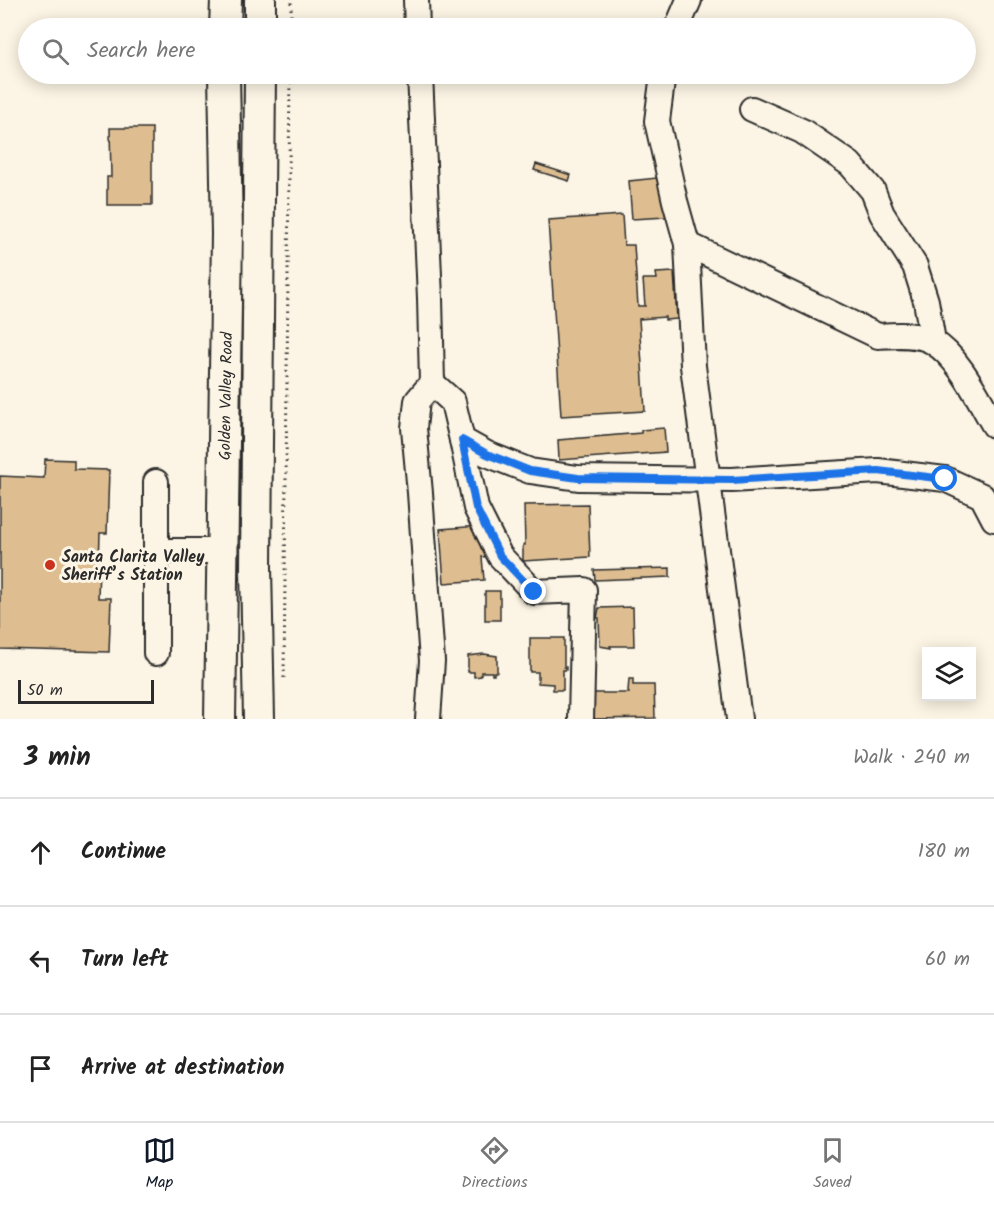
<!DOCTYPE html>
<meta charset="utf-8">
<style>
body{margin:0;font-family:Kalam,sans-serif;background:#f2f2f2;color:#222}
.controls{position:absolute;right:18px;bottom:18px;display:grid;overflow:hidden;border-radius:0px;box-shadow:0 3px 15px #0003}
.controls button{width:54px;height:54px;display:grid;place-items:center;padding:0;border:0;border-bottom:2px solid #e0e0e0;background:#fff;color:#222;font:30px sans-serif}
.scale{position:absolute;left:18px;bottom:15px;width:136px;box-sizing:border-box;padding-left:6px;border:3px solid #2b2b2b;border-top:0;font-size:16px;line-height:21px;white-space:nowrap;color:#2b2b2b;-webkit-text-stroke:4px #fcf5e5;paint-order:stroke}
.stop{position:absolute;width:18px;height:18px;margin:-14px;border:4px solid #1a73e8;border-radius:50%;background:#fff}
.stop.end{background:#1a73e8;border-color:#fff;box-shadow:0 2px 6px #0008}
.list{margin:0;padding:0;list-style:none}
h2{display:flex;justify-content:space-between;align-items:center;height:78px;margin:0;padding:0 24px;font-size:26px}
h2 small{font-size:20px;font-weight:400;color:#767676}
.list li{display:grid;grid-template-columns:39px 1fr auto;gap:18px;align-items:center;box-sizing:border-box;height:108px;padding:0 24px;border-top:2px solid #e0e0e0}
.list b{display:block;font-size:22px;white-space:nowrap}
.list em{font-size:20px;font-style:normal;color:#767676}
.icon{flex:none;width:33px;height:33px;fill:none;stroke:currentColor;stroke-width:2;stroke-linecap:round;stroke-linejoin:round}
.map{position:relative;flex:none;width:994px;height:719px;overflow:hidden}
.search{position:absolute;background:#fff;box-shadow:0 3px 15px #0003;left:18px;right:18px;top:18px;height:66px;display:flex;align-items:center;gap:15px;box-sizing:border-box;padding:0 21px;border-radius:33px;color:#767676;font-size:22px}
.sheet{height:402px;background:#fff}
nav{display:flex;justify-content:space-around;align-items:center;box-sizing:border-box;height:84px;border-top:2px solid #e0e0e0;background:#fff;font-size:16px;color:#767676}
nav a{display:grid;justify-items:center;gap:3px}
nav .on{color:#111827}
.map>svg:first-child{display:block}
.building{fill:#debe91;stroke:#2b2b2b;stroke-width:1.5}
.lines{fill:none;stroke-linecap:round;stroke-linejoin:round}
.minor-casing{stroke:#2b2b2b;stroke-width:28}
.major-casing{stroke:#2b2b2b;stroke-width:34}
.path{stroke:#2b2b2b;stroke-width:3;stroke-dasharray:1.5 4.5;stroke-linecap:butt}
.minor{stroke:#fcf5e5;stroke-width:24}
.major{stroke:#fcf5e5;stroke-width:30}
.route{stroke:#1a73e8;stroke-width:8}
.poi-dot{fill:#c8321e;stroke:#fcf5e5;stroke-width:2}
.labels{text-anchor:middle;stroke-width:6;stroke-linejoin:round;paint-order:stroke}
.street-label{font-size:16px;fill:#2b2b2b;stroke:#fcf5e5}
.poi-label{font-size:16px;font-weight:bold;fill:#2b2b2b;stroke:#fcf5e5;text-anchor:start}
</style>
<div class="map">
<svg width="994" height="719" viewBox="0 0 994 719">
<rect width="100%" height="100%" fill="#fcf5e5"/>
<filter id="ink" filterUnits="userSpaceOnUse"><feTurbulence type="fractalNoise" baseFrequency=".0167" numOctaves="2"/><feDisplacementMap in="SourceGraphic" scale="12" xChannelSelector="R" yChannelSelector="G"/><feConvolveMatrix kernelMatrix="1 2 1 2 8 2 1 2 1" color-interpolation-filters="sRGB"/></filter>
<g filter="url(#ink)">
<!-- building -->
<g class="building">
<polygon points="110,128 152,128 152,205 107,205 107,177 111,177"/>
<polygon points="536,164 571,175 569,181 534,170"/>
<polygon points="657,178 666,217 632,219 629,181"/>
<polygon points="622,215 624,245 634,245 638,306 645,306 643,279 657,279 656,273 674,272 677,319 665,320 665,317 639,319 645,411 561,416 548,220"/>
<polygon points="664,428 666,452 559,460 558,440 641,433 641,430"/>
<polygon points="45,459 74,460 74,469 109,470 107,533 100,533 98,598 111,598 109,652 0,649 0,476 44,478"/>
<polygon points="588,504 590,557 523,561 523,545 525,545 524,505"/>
<polygon points="480,526 481,548 489,548 490,556 482,557 484,580 444,583 440,529"/>
<polygon points="670,568 670,577 595,580 594,570"/>
<rect x="485" y="591" width="15" height="29"/>
<polygon points="633,607 634,646 610,646 611,648 600,646 599,618 597,618 599,608"/>
<polygon points="530,638 564,638 564,667 566,667 566,670 563,670 563,690 553,690 553,684 538,683 538,672 530,672"/>
<polygon points="484,654 497,656 497,672 494,672 494,675 492,675 492,672 481,672 481,676 474,677 474,672 468,672 468,656"/>
<polygon points="629,679 633,679 633,685 654,685 655,718 590,719 587,693 629,693 628,691"/>
</g>
<g class="lines">
<defs>
<g id="minor">
<polyline points="416,0 417,28"/>
<polyline points="677,28 689,0"/>
<polyline points="420,74 430,298 432,383 417,401 414,428 420,493 432,661 428,719"/>
<polyline points="663,74 657,121 675,201 687,244 693,366 739,719"/>
<polyline points="752,109 802,131 850,164 873,191 882,214 915,266 926,301 933,341"/>
<path d="M687 244 878 336C894 335 919 333 933 342 959 357 979 400 994 425"/>
<polyline points="432,383 453,402 462,440 487,454 530,471 578,478 732,480 878,471 945,479 982,496 994,519"/>
<polyline points="462,440 476,508 500,556 534,592 584,590 581,719"/>
<polyline points="156,482 156,551 223,551"/>
<polyline points="156,551 156,653"/>
</g>
<g id="major">
<polyline points="225,28 226,0"/>
<polyline points="260,28 260,0"/>
<polyline points="220,719 227,234 224,74"/>
<polyline points="259,719 256,567 260,74"/>
</g>
</defs>
<!-- minor casing -->
<use href="#minor" class="minor-casing"/>
<!-- major casing -->
<use href="#major" class="major-casing"/>
<!-- path -->
<g class="path">
<polyline points="291,28 291,0"/>
<polyline points="284,678 290,74"/>
</g>
<!-- minor -->
<use href="#minor" class="minor"/>
<!-- major -->
<use href="#major" class="major"/>
</g>
</g>
<g class="lines" filter="url(#ink)">
<!-- route -->
<polyline class="route" points="534,592 500,556 476,508 462,440 487,454 530,471 578,478 732,480 878,471 945,479"/>
</g>
<!-- markers -->
<circle class="poi-dot" cx="50" cy="565" r="6"/>
<g class="labels">
<!-- street labels -->
<g class="street-label">
<text transform="translate(225 396) rotate(-89)" y="6">Golden Valley Road</text>
</g>
<!-- poi labels -->
<g class="poi-label">
<text x="62" y="562">Santa Clarita Valley<tspan x="62" dy="18">Sheriff’s Station</tspan></text>
</g>
</g>
</svg>
<div class="controls">
<button><svg class="icon" aria-label="layers" viewBox="0 0 24 24"><path d="M12 4l9 5-9 5-9-5zM3 14l9 5 9-5"/></svg></button>
</div>
<div class="scale">50 m</div>
<div class="stop" style="left:945px;top:479px"></div>
<div class="stop end" style="left:534px;top:592px"></div>
<div class="search"><svg class="icon" aria-label="search" viewBox="0 0 24 24"><circle cx="10" cy="10" r="6"/><path d="M15 15l6 6"/></svg>Search here</div>
</div>
<section class="sheet">
<h2>3 min<small>Walk · 240 m</small></h2>
<ul class="list">
<li><svg class="icon" aria-label="ahead" viewBox="0 0 24 24"><path d="M12 20V5M6 11l6-6 6 6"/></svg><div><b>Continue</b></div><em>180 m</em></li>
<li><svg class="icon" aria-label="left" viewBox="0 0 24 24"><path d="M17 20v-9H6M10 6l-5 5 5 5"/></svg><div><b>Turn left</b></div><em>60 m</em></li>
<li><svg class="icon" aria-label="arrive" viewBox="0 0 24 24"><path d="M6 21V4h12l-3 4 3 4H6"/></svg><div><b>Arrive at destination</b></div></li>
</ul>
</section>
<nav>
<a class="on"><svg class="icon" aria-label="map" viewBox="0 0 24 24"><path d="M3 6l6-2 6 2 6-2v14l-6 2-6-2-6 2zM9 4v14M15 6v14"/></svg>Map</a>
<a><svg class="icon" aria-label="directions" viewBox="0 0 24 24"><path d="M12 3l9 9-9 9-9-9zM9 14v-3h6M13 9l2 2-2 2"/></svg>Directions</a>
<a><svg class="icon" aria-label="saved" viewBox="0 0 24 24"><path d="M7 4h10v16l-5-4-5 4z"/></svg>Saved</a>
</nav>
